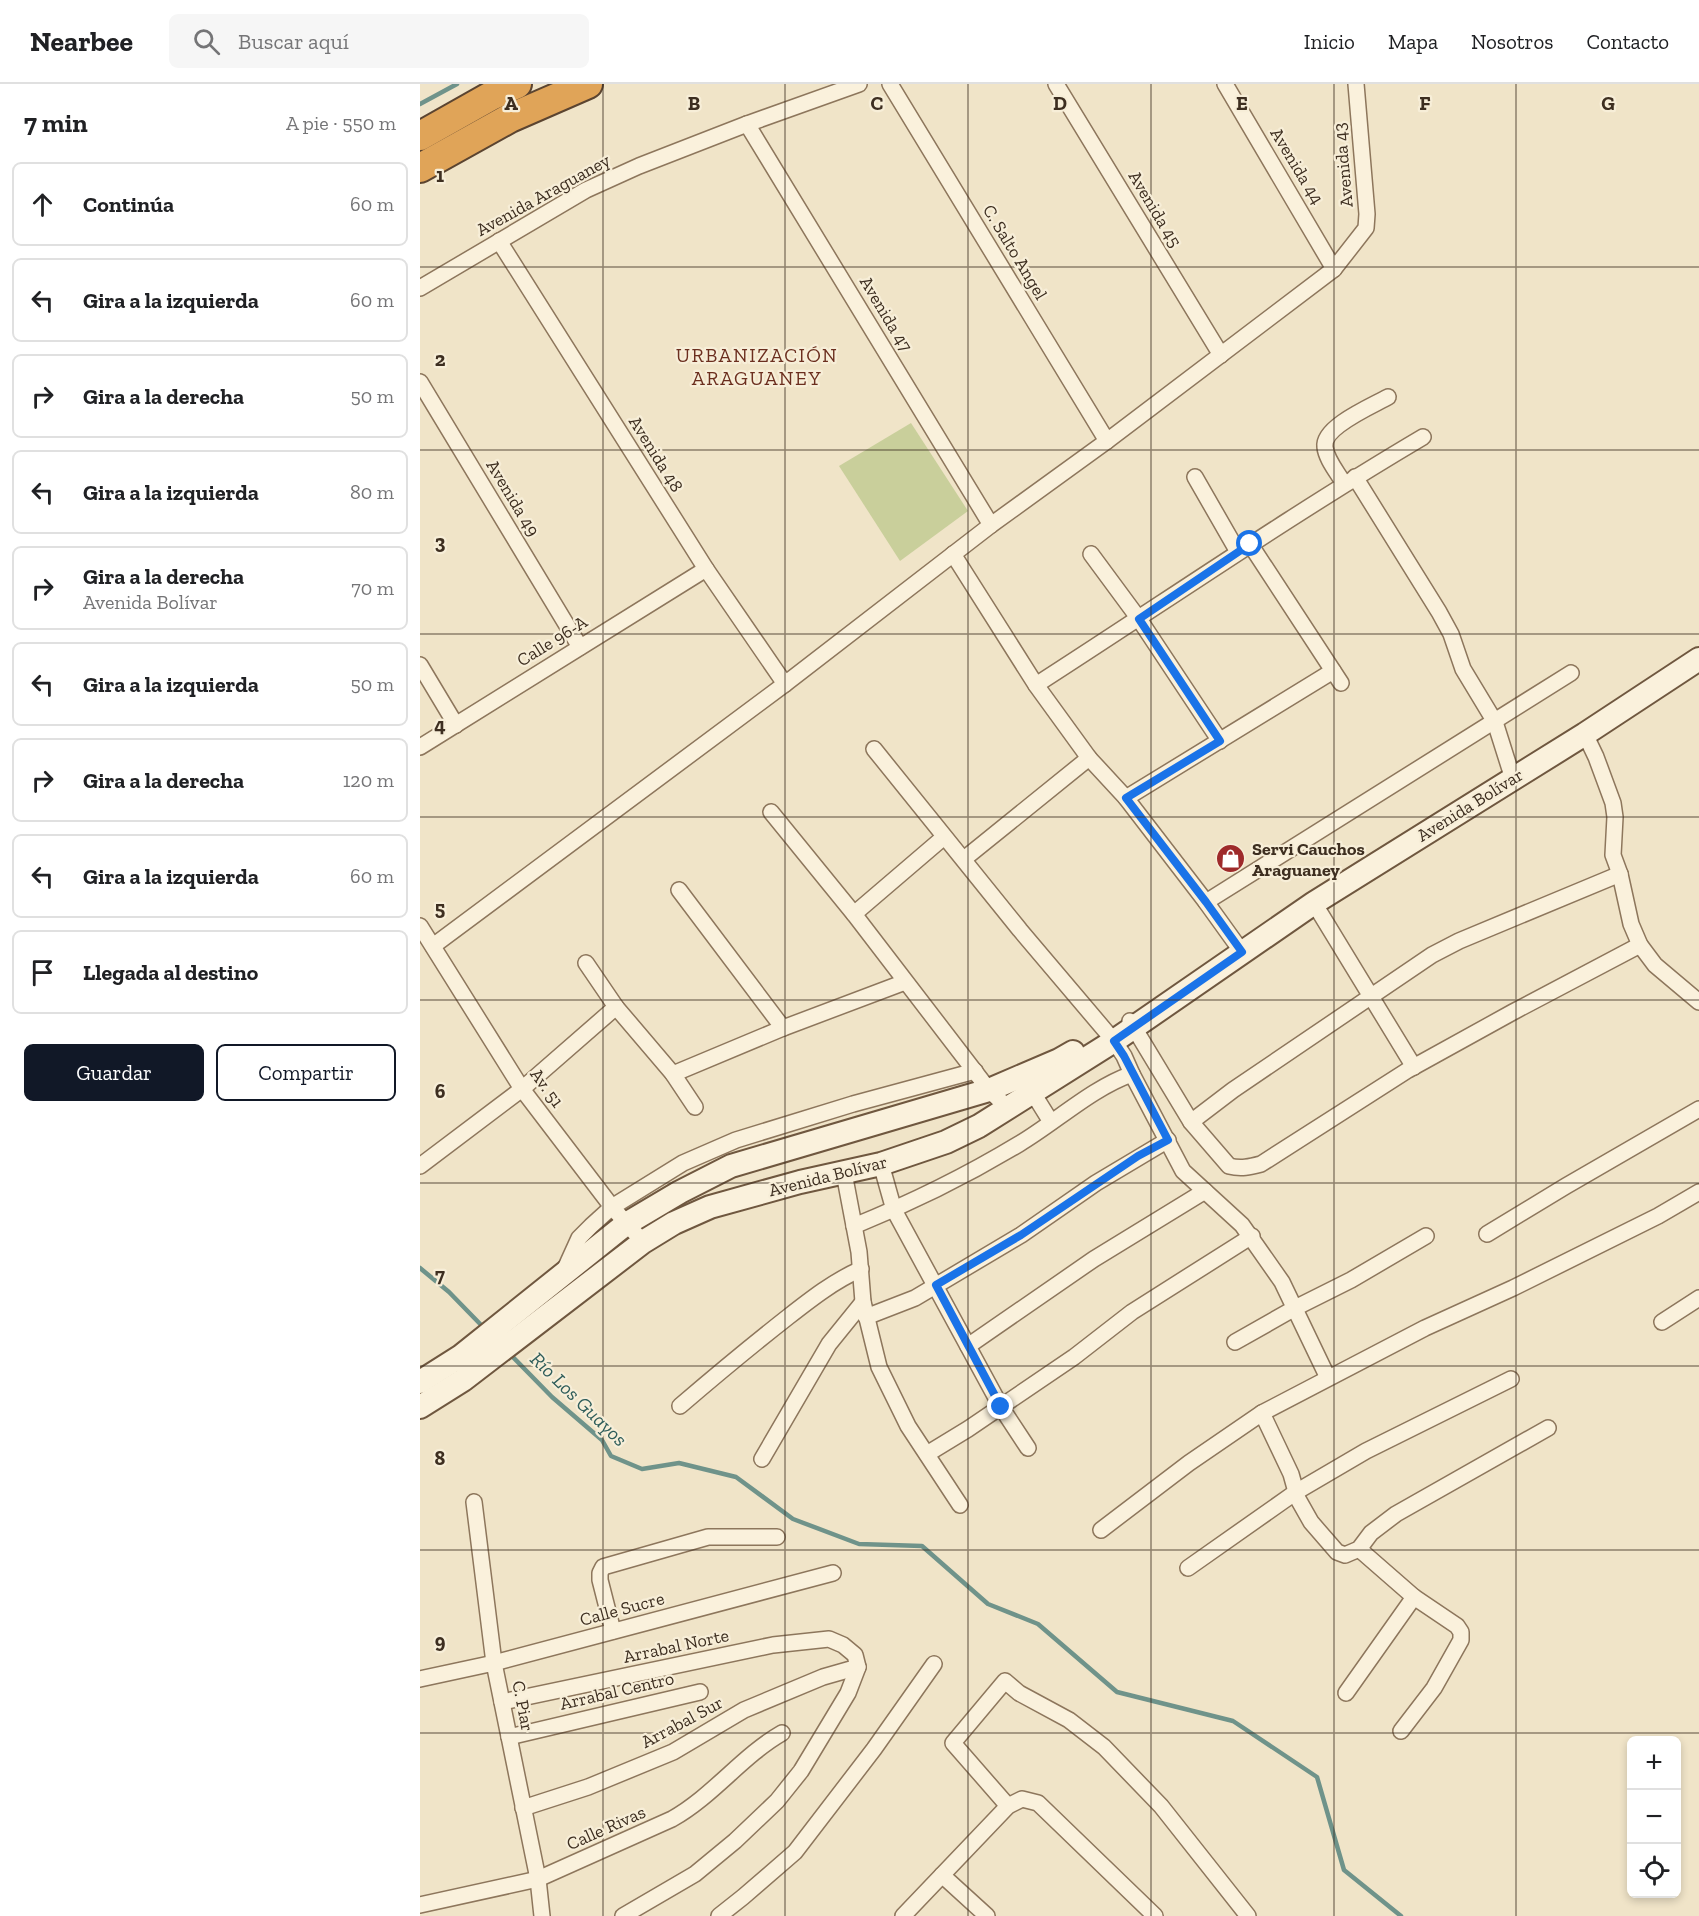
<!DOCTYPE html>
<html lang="es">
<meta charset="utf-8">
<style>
body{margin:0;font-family:"Zilla Slab",serif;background:#f6f6f6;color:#202124}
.controls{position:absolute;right:18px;bottom:18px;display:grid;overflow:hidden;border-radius:9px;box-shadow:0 3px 9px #0003}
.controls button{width:54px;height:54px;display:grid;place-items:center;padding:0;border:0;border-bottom:2px solid #e0e0e0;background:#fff;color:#202124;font:30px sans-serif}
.stop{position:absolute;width:18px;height:18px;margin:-14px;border:4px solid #1a73e8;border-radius:50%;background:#fff}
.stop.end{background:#1a73e8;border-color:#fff;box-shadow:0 2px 6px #0008}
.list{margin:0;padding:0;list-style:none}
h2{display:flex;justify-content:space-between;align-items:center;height:78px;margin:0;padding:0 24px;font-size:26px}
h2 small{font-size:20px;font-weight:400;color:#757577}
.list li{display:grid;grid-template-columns:39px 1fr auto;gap:18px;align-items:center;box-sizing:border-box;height:84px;margin:0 12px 12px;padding:0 12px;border:2px solid #e0e0e0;border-radius:9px}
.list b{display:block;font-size:22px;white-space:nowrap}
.list p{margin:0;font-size:20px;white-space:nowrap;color:#757577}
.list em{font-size:20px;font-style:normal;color:#757577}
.actions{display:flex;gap:12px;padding:18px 24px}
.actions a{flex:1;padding:14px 0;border:2px solid #111827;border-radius:9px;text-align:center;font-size:21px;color:#111827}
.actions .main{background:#111827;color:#fff}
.icon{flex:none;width:33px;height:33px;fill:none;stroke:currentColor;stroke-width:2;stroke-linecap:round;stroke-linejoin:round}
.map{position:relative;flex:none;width:1279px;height:1832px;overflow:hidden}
header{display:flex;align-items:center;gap:36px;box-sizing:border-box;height:84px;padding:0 30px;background:#fff;border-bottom:2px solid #e0e0e0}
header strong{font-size:28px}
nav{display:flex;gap:33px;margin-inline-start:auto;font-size:21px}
.search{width:420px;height:54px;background:#f6f6f6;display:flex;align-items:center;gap:15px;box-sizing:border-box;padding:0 21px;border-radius:9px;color:#757577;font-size:22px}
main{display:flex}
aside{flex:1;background:#fff}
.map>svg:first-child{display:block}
.green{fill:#c9cf9b}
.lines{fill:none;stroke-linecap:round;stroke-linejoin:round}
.stream{stroke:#6f938a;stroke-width:4.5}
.street-casing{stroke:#8d765c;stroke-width:18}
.secondary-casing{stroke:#6f573f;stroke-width:26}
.highway-casing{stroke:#5b4430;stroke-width:32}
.street{stroke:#faf1dc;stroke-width:15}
.secondary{stroke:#faf1dc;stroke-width:22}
.highway{stroke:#e0a458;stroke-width:28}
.route{stroke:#1a73e8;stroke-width:8}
.grid{fill:none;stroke:#3d2e20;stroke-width:1.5;stroke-opacity:0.55}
.labels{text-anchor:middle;stroke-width:4.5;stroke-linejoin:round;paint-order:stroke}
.street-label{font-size:18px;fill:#3d2e20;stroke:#f7eed8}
.poi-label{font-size:18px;font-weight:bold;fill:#3d2e20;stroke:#f7eed8;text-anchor:start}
.neighbourhood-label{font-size:20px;letter-spacing:1.5px;fill:#6b2e1e;stroke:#f7eed8}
.water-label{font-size:20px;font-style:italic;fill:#2f5d5a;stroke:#f7eed8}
.grid-label{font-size:20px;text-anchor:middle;font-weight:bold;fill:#3d2e20;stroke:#f7eed8;stroke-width:4.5;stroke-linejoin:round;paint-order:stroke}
</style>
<header>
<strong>Nearbee</strong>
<div class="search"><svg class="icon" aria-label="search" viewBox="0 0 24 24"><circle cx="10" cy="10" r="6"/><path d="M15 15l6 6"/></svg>Buscar aquí</div>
<nav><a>Inicio</a><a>Mapa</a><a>Nosotros</a><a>Contacto</a></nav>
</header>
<main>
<aside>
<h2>7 min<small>A pie · 550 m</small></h2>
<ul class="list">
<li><svg class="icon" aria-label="ahead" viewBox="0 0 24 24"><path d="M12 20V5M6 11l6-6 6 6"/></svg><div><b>Continúa</b></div><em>60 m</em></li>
<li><svg class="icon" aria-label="left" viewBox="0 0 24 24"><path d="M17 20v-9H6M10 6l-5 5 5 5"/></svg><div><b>Gira a la izquierda</b></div><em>60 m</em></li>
<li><svg class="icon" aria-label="right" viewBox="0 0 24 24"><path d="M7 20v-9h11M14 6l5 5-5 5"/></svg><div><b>Gira a la derecha</b></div><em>50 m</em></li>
<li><svg class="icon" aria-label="left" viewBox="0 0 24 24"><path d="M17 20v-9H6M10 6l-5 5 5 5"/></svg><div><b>Gira a la izquierda</b></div><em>80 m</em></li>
<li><svg class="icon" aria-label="right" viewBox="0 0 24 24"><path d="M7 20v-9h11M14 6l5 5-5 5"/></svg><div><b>Gira a la derecha</b><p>Avenida Bolívar</p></div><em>70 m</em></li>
<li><svg class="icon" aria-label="left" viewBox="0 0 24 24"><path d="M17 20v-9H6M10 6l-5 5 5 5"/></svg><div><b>Gira a la izquierda</b></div><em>50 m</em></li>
<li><svg class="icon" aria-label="right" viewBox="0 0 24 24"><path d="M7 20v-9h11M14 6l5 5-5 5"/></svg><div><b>Gira a la derecha</b></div><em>120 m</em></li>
<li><svg class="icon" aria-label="left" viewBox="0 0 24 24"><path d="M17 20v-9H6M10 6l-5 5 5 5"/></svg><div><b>Gira a la izquierda</b></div><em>60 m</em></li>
<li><svg class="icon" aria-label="arrive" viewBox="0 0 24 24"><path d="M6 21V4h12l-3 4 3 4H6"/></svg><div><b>Llegada al destino</b></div></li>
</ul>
<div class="actions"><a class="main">Guardar</a><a>Compartir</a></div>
</aside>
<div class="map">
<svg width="1279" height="1832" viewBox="0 0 1279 1832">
<rect width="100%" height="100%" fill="#f0e4c8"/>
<!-- green -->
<polygon class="green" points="491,339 548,427 480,477 419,382"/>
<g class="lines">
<!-- stream -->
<g class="stream">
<polyline points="0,20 37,0"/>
<polyline points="0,1184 29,1208 66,1246"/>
<polyline points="89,1269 132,1313 182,1356 191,1372 222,1385 259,1379 316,1393 373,1435 439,1460 502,1462 568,1520 618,1540 697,1608 813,1637 897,1693 924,1786 981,1832"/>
</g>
<defs>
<g id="street">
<polyline points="470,0 687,357"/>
<polyline points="636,0 801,271"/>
<polyline points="805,0 914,185"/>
<polyline points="327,40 571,441"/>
<polyline points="79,157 286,485 365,600"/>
<polyline points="0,204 166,106 219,82 327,40 439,0"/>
<polyline points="0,298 160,563"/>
<polyline points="775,393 818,468"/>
<polyline points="935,393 1019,528 1031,550 1043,585 1075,638 1093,695"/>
<path d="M924 400C918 389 906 375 905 363 902 343 952 322 968 313"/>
<polyline points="830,460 921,599"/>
<polyline points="533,470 616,601 669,674 706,714 786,818 822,868"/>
<polyline points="671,470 719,535 800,657"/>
<polyline points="0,581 36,641"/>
<path d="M616 601C745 518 871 431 1003 353"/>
<polyline points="1165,650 1176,673 1193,719 1195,733 1193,771 1200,790 1211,840 1220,861 1235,881 1279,918"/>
<polyline points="0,663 286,485"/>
<polyline points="454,665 600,846 694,957 704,972 712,990"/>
<polyline points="706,714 913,587"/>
<polyline points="351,728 434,830 569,1006 588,1024"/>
<polyline points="544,775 669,674"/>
<polyline points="259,806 363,944"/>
<polyline points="786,818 1151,589"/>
<polyline points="894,819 994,983"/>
<polyline points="434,830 524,753"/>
<polyline points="0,842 102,1005 192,1123 223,1158"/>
<polyline points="13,862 365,600 571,441 687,357 914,185 946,144 947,130 936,0"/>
<polyline points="166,879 196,923 253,990 275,1023"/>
<path d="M710 937 771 1038 809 1082C821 1085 830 1083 841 1080L988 986 1093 928 1220 861"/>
<polyline points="253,990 363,944 485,898"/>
<polyline points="613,1009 631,1038"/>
<polyline points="771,1038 813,1006 1012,871 1039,857 1200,790"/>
<polyline points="461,1080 474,1126 581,1323 608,1364"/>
<polyline points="0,1082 102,1005 196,923"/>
<polyline points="424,1089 439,1168 443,1218 459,1283 488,1342 540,1421"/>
<path d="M434 1142C491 1119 546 1092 599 1060 636 1038 672 1004 712 990L763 1087 822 1141 862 1198 908 1294"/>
<polyline points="1067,1150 1146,1102 1279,1025"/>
<polyline points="144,1187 159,1154 171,1142 192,1123 263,1079 316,1056 433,1020 555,987"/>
<polyline points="446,1233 495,1214 601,1151 676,1099 748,1056"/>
<polyline points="1242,1238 1279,1214"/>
<polyline points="815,1258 875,1224 931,1196 1006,1152"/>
<polyline points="548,1262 674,1175 785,1107"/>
<path d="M260 1322C295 1292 331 1262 368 1233 391 1215 414 1197 441 1185"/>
<polyline points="842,1329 871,1390 878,1415 891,1438 917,1468 925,1471 939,1465 951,1449 976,1430 1128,1344"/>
<polyline points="507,1370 548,1345 654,1273 712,1228 832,1152"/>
<polyline points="342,1375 409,1260 443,1218"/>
<polyline points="54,1418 74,1579 118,1795 122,1832"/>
<polyline points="681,1446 769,1379 842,1329 1005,1244 1093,1204 1238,1132 1279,1108"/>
<polyline points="768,1484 876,1408 946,1367 1091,1295"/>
<polyline points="193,1547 180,1496 180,1489 183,1483 288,1453 357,1453"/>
<polyline points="0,1595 74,1579 413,1489"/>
<polyline points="926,1609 994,1513 939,1465"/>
<polyline points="82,1618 353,1561 409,1555 423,1561 435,1571 438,1583 428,1609 381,1687 357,1717 315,1757 275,1790 203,1832"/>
<polyline points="981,1647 1014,1604 1041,1556 1041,1548 1037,1542 994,1513"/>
<polyline points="89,1653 280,1608"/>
<polyline points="588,1722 533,1659 585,1597 599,1609 649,1636 684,1663 741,1722 828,1832"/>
<polyline points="103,1724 168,1703 253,1668 324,1626 403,1593 438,1583"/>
<polyline points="522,1791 567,1832"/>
<path d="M0 1821 118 1795 252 1735C293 1712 322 1672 362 1649"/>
<polyline points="299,1832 323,1813 375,1768 454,1665 514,1580"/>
<polyline points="483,1832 588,1722 602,1715 618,1719 735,1832"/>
</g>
<g id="secondary">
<polyline points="0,1298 41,1272 206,1140 260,1108 311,1082 569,1006 639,976 653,968"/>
<polyline points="0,1323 43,1296 223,1158 254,1139 290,1123 380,1098 461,1080 526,1058 559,1042 694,957 894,819 1165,650 1279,575"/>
</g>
<g id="highway">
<polyline points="0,52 71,12 97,0"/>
<polyline points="0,84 90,34 168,0"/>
</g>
</defs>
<!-- street casing -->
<use href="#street" class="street-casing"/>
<!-- secondary casing -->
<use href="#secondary" class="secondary-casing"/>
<!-- highway casing -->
<use href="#highway" class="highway-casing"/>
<!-- street -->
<use href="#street" class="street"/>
<!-- secondary -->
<use href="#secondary" class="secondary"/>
<!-- highway -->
<use href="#highway" class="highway"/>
</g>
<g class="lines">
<!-- route -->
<polyline class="route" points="581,1323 516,1201 601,1151 718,1072 748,1056 704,972 694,957 822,868 786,818 706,714 800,657 719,535 830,460"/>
</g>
<!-- grid -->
<path class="grid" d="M183 0V1832M365 0V1832M548 0V1832M731 0V1832M914 0V1832M1096 0V1832M0 183H1279M0 366H1279M0 550H1279M0 733H1279M0 916H1279M0 1099H1279M0 1282H1279M0 1466H1279M0 1649H1279"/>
<!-- icons -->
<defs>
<symbol id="shop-disc" viewBox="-11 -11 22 22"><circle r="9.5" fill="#9e2a2b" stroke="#f7eed8"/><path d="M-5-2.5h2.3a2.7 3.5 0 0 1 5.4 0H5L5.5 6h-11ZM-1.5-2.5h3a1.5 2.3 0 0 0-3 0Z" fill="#fff"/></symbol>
</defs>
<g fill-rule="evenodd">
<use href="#shop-disc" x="794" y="758" width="33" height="33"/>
</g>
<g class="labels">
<!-- street labels -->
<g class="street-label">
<text transform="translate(923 81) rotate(-95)" y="6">Avenida 43</text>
<text transform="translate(877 82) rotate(59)" y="6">Avenida 44</text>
<text transform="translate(123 111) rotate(-29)" y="6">Avenida Araguaney</text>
<text transform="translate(735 125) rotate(59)" y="6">Avenida 45</text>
<text transform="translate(595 168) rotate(59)" y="6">C. Salto Angel</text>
<text transform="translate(466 230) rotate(59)" y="6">Avenida 47</text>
<text transform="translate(236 370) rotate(58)" y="6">Avenida 48</text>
<text transform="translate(93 414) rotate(59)" y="6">Avenida 49</text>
<text transform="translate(132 557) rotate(-32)" y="6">Calle 96-A</text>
<text transform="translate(1050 721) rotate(-32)" y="6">Avenida Bolívar</text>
<text transform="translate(127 1004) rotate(54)" y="6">Av. 51</text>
<text transform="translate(408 1092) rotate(-14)" y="6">Avenida Bolívar</text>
<text transform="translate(202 1525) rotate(-15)" y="6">Calle Sucre</text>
<text transform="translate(256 1562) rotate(-12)" y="6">Arrabal Norte</text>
<text transform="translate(197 1607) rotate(-13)" y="6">Arrabal Centro</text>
<text transform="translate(103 1622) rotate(79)" y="6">C. Piar</text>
<text transform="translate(262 1638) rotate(-28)" y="6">Arrabal Sur</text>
<text transform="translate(186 1744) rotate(-24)" y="6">Calle Rivas</text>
</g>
<!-- poi labels -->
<g class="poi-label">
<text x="832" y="771">Servi Cauchos<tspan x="832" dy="21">Araguaney</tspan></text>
</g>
<!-- neighbourhood labels -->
<g class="neighbourhood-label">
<text x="337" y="278">URBANIZACIÓN<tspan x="337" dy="23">ARAGUANEY</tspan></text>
</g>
<!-- water labels -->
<g class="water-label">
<text transform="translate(159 1315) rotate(44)" y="7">Río Los Guayos</text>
</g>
</g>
<g class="grid-label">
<text x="91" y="26">A</text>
<text x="274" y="26">B</text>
<text x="457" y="26">C</text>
<text x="640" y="26">D</text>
<text x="822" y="26">E</text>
<text x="1005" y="26">F</text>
<text x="1188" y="26">G</text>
<text x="20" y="98">1</text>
<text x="20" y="282">2</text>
<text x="20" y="465">3</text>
<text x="20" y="648">4</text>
<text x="20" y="831">5</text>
<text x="20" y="1014">6</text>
<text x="20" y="1198">7</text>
<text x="20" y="1381">8</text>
<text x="20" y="1564">9</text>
</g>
</svg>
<div class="controls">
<button>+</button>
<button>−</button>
<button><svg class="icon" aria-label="locate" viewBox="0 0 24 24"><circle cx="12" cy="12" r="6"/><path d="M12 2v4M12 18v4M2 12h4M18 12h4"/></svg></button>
</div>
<div class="stop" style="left:830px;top:460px"></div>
<div class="stop end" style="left:581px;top:1323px"></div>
</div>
</main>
